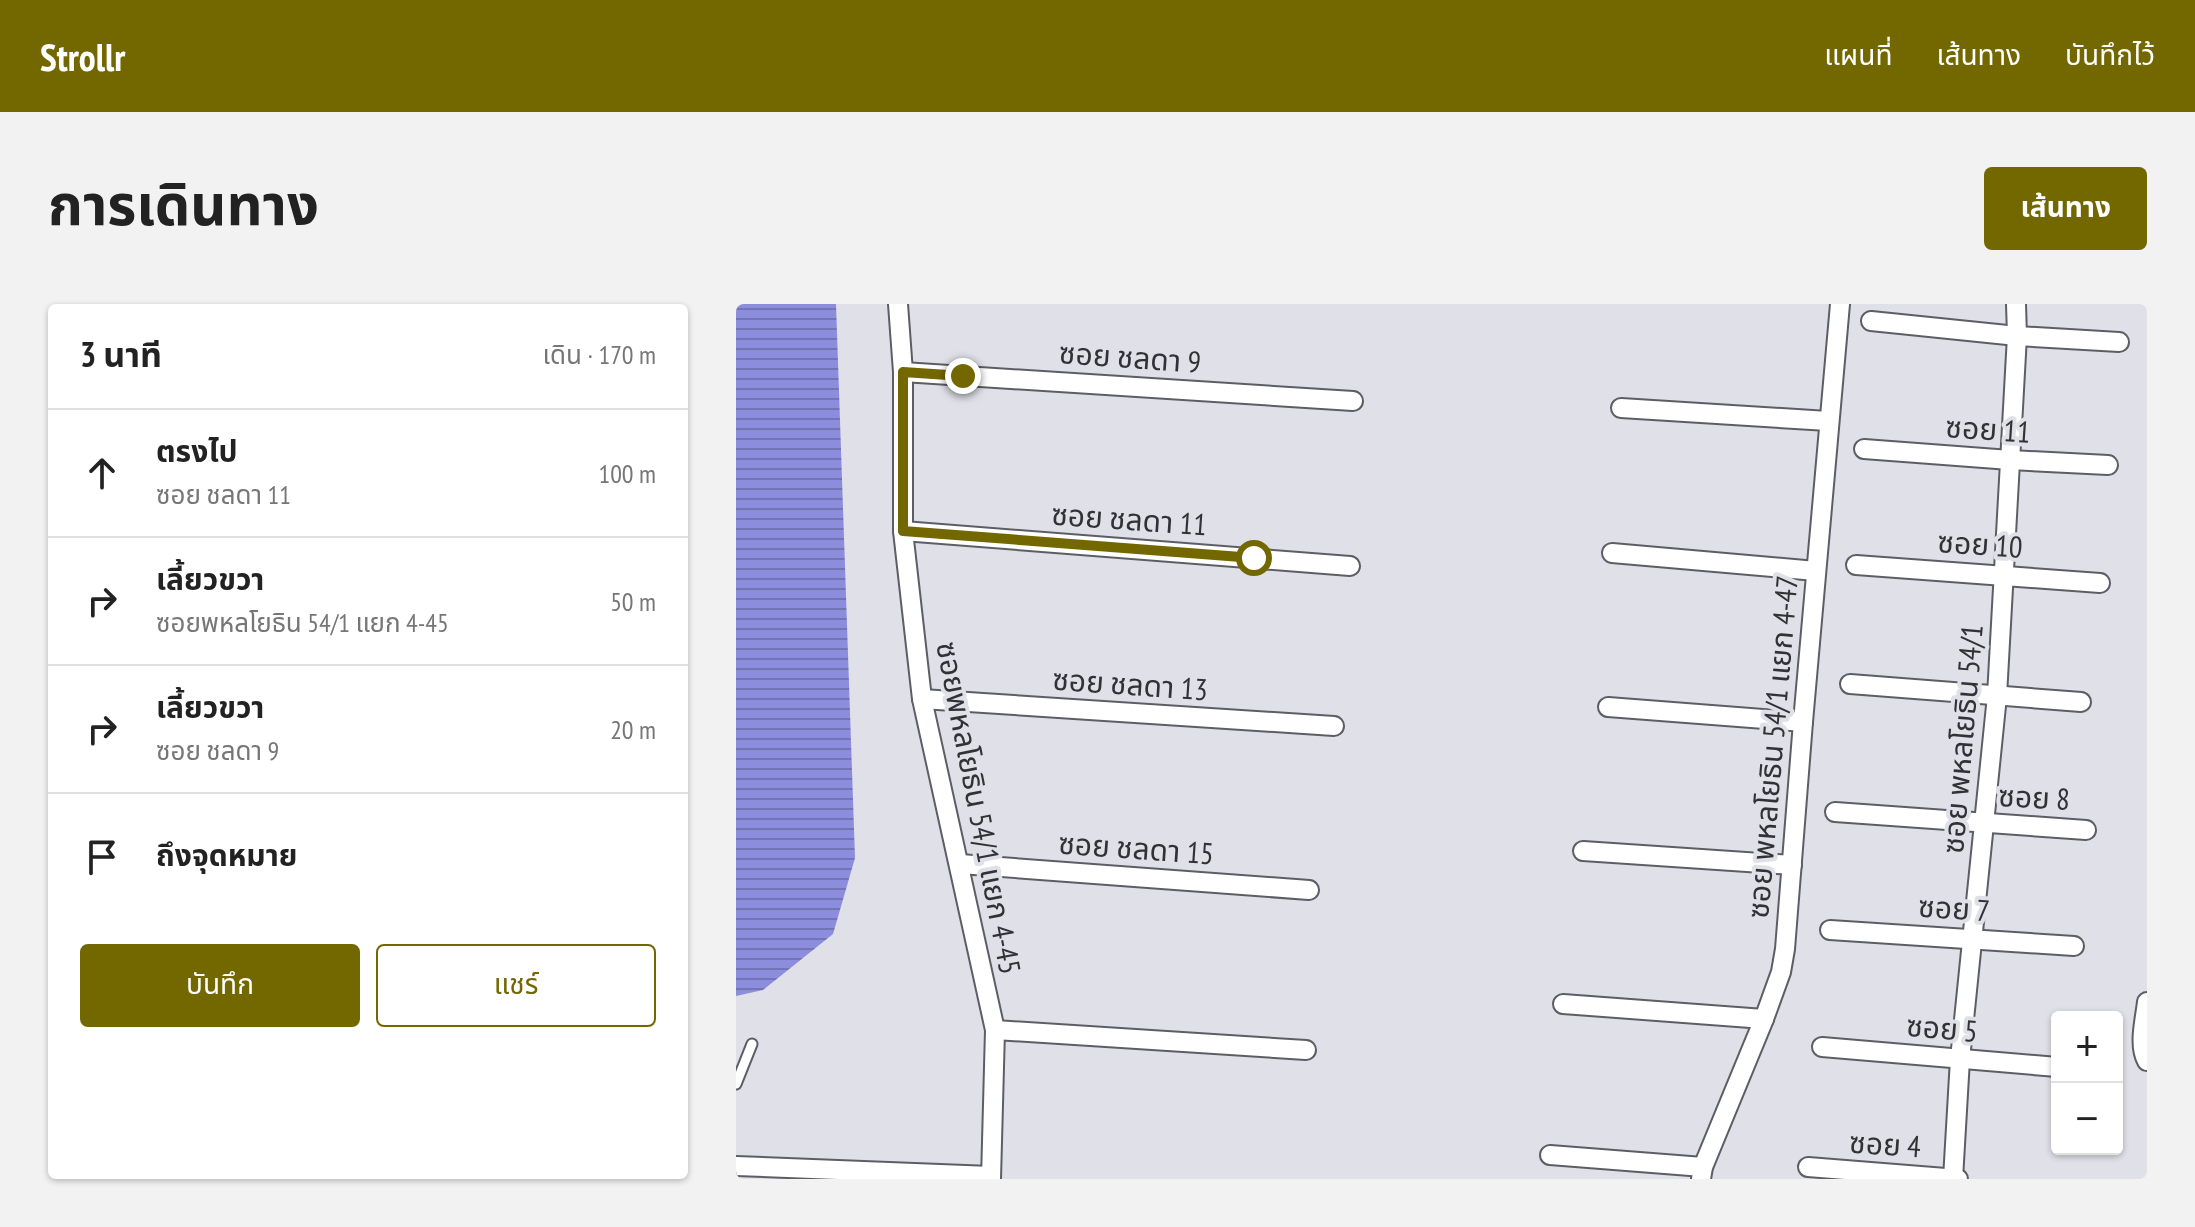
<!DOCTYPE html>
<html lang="th">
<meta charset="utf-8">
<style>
body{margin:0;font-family:"PT Sans Narrow","Noto Sans Thai",sans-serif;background:#f2f2f2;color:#222}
.controls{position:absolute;right:24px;bottom:24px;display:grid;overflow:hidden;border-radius:8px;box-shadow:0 2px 6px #0004}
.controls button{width:72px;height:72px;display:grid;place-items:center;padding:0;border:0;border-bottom:2px solid #e0e0e0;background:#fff;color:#222;font:40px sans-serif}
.stop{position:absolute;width:24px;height:24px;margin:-18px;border:6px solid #736800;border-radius:50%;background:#fff}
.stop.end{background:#736800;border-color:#fff;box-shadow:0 2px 8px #0008}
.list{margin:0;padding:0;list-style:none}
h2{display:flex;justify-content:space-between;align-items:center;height:104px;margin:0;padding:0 32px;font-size:34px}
h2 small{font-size:26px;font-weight:400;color:#767676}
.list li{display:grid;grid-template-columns:52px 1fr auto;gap:24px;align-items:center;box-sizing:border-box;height:128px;padding:0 32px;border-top:2px solid #e0e0e0}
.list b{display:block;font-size:30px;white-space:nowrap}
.list p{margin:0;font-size:26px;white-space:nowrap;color:#767676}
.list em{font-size:26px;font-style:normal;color:#767676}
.actions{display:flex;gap:16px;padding:24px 32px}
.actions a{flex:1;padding:18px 0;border:2px solid #736800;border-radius:8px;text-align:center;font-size:28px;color:#736800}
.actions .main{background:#736800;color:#fff}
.icon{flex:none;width:44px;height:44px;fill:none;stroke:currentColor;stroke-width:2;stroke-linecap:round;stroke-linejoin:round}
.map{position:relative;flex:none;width:1411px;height:875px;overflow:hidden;border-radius:8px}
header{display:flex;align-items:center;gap:48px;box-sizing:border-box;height:112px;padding:0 40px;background:#736800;color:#fff}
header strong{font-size:38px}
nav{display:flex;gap:44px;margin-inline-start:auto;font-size:28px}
.intro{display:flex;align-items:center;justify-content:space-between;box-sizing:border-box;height:192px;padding:0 48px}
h1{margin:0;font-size:56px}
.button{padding:20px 36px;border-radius:8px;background:#736800;color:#fff;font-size:28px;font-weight:700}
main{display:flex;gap:48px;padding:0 48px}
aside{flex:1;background:#fff;border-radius:8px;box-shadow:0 2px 6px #0004}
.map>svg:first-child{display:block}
.water{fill:url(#water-rules)}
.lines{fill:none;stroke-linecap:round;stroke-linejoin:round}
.lane-casing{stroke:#5d5e65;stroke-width:13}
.street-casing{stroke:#5d5e65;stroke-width:22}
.lane{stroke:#fff;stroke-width:9}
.street{stroke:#fff;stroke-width:18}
.route{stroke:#736800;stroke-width:10}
.labels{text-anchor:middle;stroke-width:8;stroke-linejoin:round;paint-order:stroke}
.street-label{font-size:30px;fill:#323235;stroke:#dfe0e8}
</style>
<header>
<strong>Strollr</strong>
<nav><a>แผนที่</a><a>เส้นทาง</a><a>บันทึกไว้</a></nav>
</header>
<div class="intro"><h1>การเดินทาง</h1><a class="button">เส้นทาง</a></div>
<main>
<aside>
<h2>3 นาที<small>เดิน · 170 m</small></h2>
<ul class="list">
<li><svg class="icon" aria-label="ahead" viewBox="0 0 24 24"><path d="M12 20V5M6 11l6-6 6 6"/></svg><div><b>ตรงไป</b><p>ซอย ชลดา 11</p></div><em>100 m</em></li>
<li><svg class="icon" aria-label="right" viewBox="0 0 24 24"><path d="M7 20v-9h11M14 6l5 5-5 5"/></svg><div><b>เลี้ยวขวา</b><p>ซอยพหลโยธิน 54/1 แยก 4-45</p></div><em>50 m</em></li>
<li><svg class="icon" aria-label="right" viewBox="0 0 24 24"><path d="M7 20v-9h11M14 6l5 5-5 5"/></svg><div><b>เลี้ยวขวา</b><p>ซอย ชลดา 9</p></div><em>20 m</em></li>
<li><svg class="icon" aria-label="arrive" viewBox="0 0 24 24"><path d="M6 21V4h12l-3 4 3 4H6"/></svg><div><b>ถึงจุดหมาย</b></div></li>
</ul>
<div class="actions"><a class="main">บันทึก</a><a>แชร์</a></div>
</aside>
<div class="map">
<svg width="1411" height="875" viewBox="0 0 1411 875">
<defs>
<pattern id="water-rules" width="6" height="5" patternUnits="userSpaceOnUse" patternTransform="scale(2)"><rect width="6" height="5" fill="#8c8ddd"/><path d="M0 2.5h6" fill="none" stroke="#7374b4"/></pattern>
</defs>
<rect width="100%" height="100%" fill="#dfe0e8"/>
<!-- water -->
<polygon class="water" points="0,0 100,0 119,554 97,630 27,686 0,692"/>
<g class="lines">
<defs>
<polyline id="lane" points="0,780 16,740"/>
<g id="street">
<polyline points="162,0 167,68 167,227 186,395 259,726 255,875"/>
<polyline points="1135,17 1281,32 1383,38"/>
<polyline points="167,68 617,97"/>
<polyline points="885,104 1092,117"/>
<polyline points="1128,145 1274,156 1372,161"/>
<polyline points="167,227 614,262"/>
<polyline points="876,249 1080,267"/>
<polyline points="1120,261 1364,279"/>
<polyline points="1114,380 1345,398"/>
<polyline points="186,395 598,422"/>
<polyline points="872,403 1067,418"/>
<polyline points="1099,508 1350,526"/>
<polyline points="847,547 1056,561"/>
<polyline points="224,560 573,586"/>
<polyline points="1094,626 1338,642"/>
<path d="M1411 698C1409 716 1402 741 1411 757"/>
<polyline points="827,700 1028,715"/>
<polyline points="259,726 570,746"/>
<polyline points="1086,743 1321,763"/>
<polyline points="814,851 967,863"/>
<polyline points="0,862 255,872"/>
<polyline points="1072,863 1222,875"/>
<polyline points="965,875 967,863 1028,715 1045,668 1049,645 1067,418 1104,0"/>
<polyline points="1217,875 1224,755 1261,392 1281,32 1280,0"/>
</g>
</defs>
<!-- lane casing -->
<use href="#lane" class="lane-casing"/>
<!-- street casing -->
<use href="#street" class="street-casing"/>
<!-- lane -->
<use href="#lane" class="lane"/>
<!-- street -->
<use href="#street" class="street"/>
</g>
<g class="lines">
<!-- route -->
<polyline class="route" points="227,72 167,68 167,227 518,254"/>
</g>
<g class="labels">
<!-- street labels -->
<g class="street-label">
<text transform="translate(394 54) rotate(4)" y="10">ซอย ชลดา 9</text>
<text transform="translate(1252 126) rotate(4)" y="10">ซอย 11</text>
<text transform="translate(393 216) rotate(4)" y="10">ซอย ชลดา 11</text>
<text transform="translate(1244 241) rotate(4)" y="10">ซอย 10</text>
<text transform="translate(394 381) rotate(4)" y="10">ซอย ชลดา 13</text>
<text transform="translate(1227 435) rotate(-85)" y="10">ซอย พหลโยธิน 54/1</text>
<text transform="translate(1037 443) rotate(-85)" y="10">ซอย พหลโยธิน 54/1 แยก 4-47</text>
<text transform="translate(1298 494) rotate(3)" y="10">ซอย 8</text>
<text transform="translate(242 504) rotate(79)" y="10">ซอยพหลโยธิน 54/1 แยก 4-45</text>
<text transform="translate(400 545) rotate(4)" y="10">ซอย ชลดา 15</text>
<text transform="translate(1218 605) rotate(4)" y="10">ซอย 7</text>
<text transform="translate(1206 725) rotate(5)" y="10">ซอย 5</text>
<text transform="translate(1149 841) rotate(4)" y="10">ซอย 4</text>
</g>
</g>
</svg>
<div class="controls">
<button>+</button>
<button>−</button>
</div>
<div class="stop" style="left:518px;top:254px"></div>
<div class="stop end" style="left:227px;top:72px"></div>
</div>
</main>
